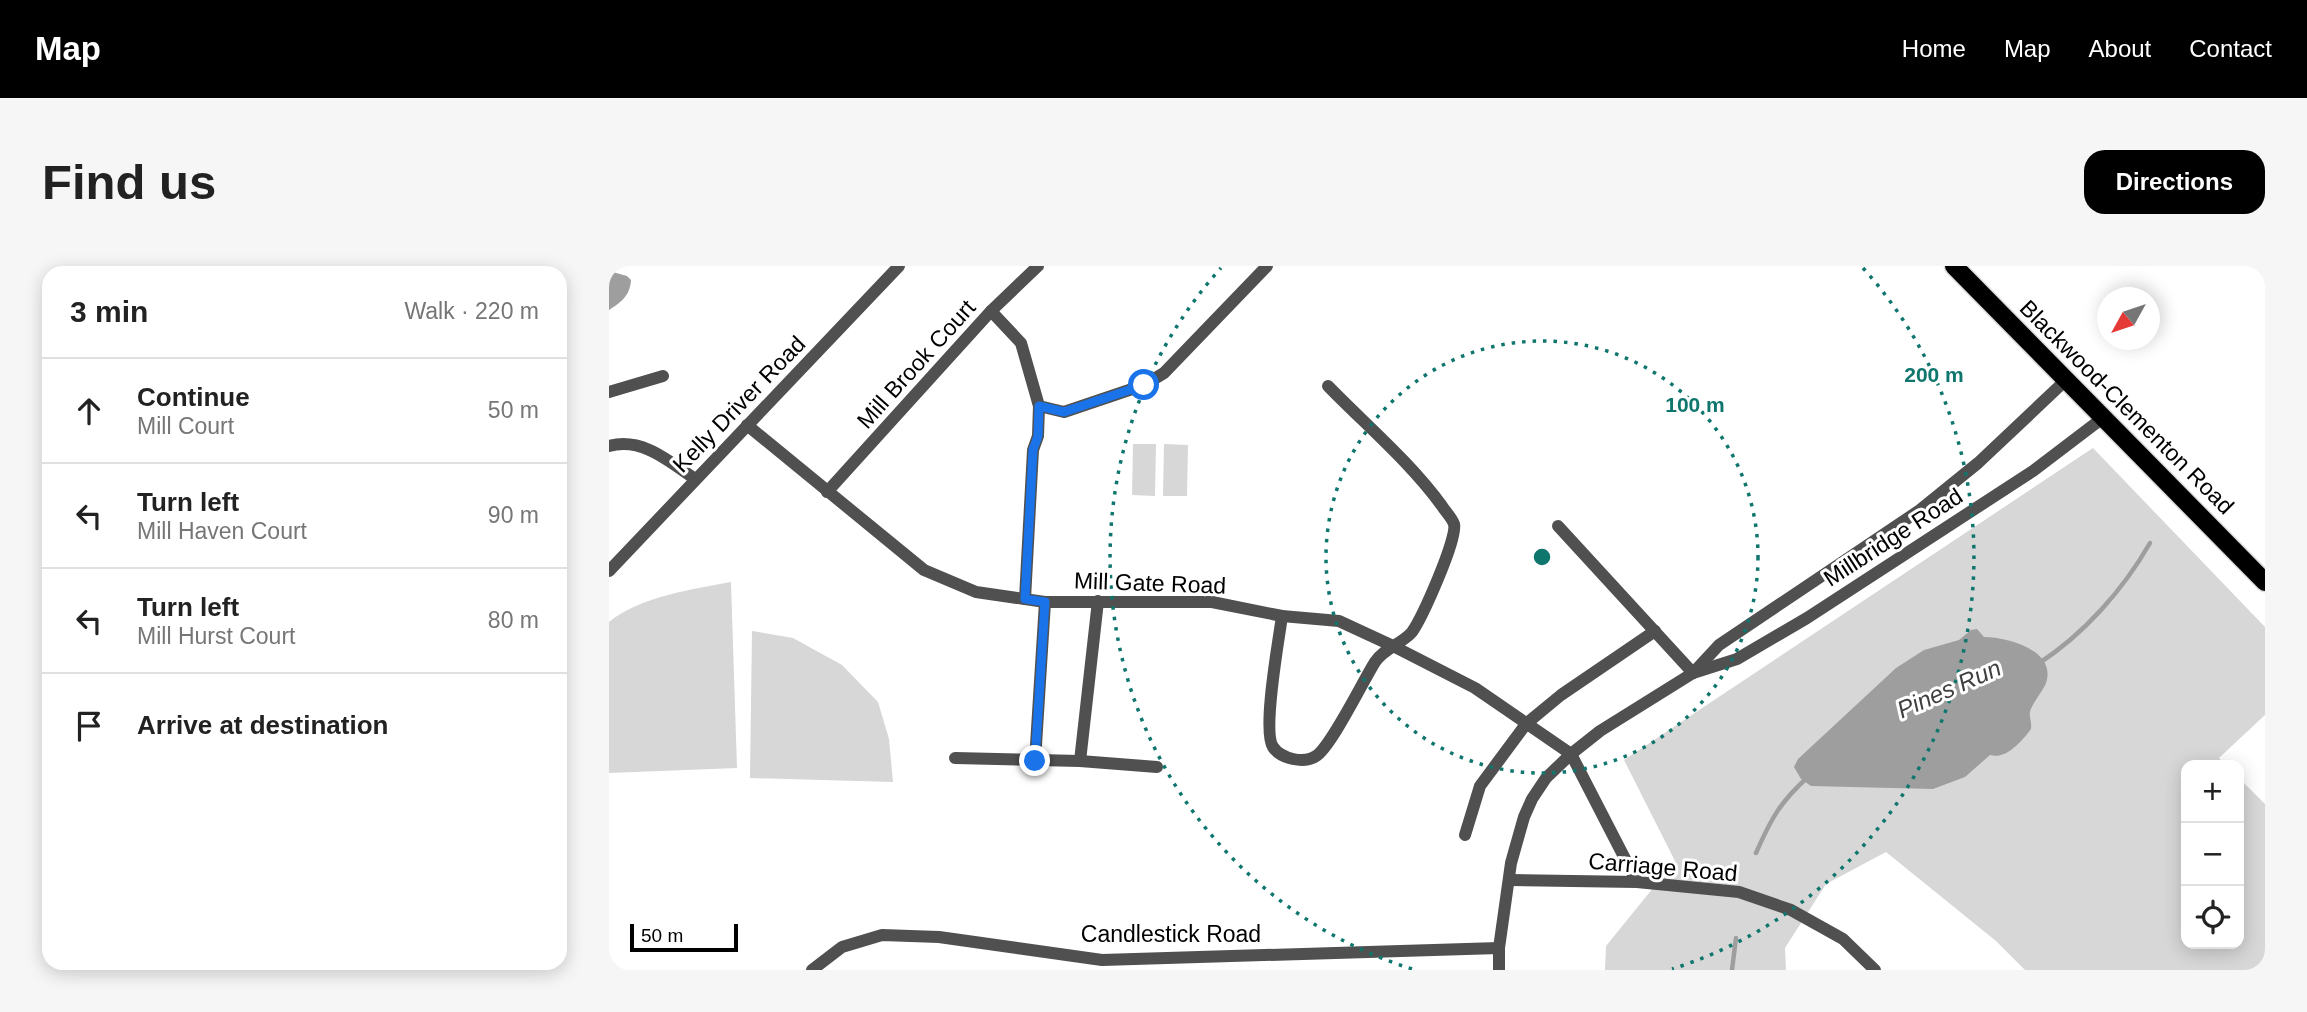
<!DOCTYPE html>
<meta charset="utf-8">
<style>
body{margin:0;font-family:Helvetica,sans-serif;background:#f6f6f6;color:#222}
.controls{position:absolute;right:21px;bottom:21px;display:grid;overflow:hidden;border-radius:14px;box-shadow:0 4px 18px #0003}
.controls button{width:63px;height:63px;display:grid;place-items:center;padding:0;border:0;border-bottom:2px solid #e0e0e0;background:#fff;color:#222;font:35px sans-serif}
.compass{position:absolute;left:1488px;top:21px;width:63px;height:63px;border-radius:50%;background:#fff;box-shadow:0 4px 18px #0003;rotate:230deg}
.scale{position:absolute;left:21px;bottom:18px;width:108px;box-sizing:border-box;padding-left:7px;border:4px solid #000;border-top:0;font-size:19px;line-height:24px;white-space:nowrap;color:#000;-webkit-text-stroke:5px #fff;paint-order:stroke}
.stop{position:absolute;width:21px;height:21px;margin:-16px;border:5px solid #1a73e8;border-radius:50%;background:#fff}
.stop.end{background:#1a73e8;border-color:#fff;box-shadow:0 2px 7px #0008}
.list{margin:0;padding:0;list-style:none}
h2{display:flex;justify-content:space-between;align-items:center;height:91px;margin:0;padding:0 28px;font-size:30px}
h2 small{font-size:23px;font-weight:400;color:#767676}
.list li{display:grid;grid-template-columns:46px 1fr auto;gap:21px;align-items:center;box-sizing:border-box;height:105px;padding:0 28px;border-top:2px solid #e0e0e0}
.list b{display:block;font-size:26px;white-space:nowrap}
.list p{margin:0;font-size:23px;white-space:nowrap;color:#767676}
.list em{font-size:23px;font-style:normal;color:#767676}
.icon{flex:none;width:38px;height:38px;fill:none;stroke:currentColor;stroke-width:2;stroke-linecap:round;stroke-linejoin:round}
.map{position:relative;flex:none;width:1656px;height:704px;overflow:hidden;border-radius:21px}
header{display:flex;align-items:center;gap:42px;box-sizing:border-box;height:98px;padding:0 35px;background:#000;color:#fff}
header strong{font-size:33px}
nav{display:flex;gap:38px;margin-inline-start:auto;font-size:24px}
.intro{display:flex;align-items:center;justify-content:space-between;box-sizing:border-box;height:168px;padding:0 42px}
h1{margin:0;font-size:49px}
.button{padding:18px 32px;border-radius:21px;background:#000;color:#fff;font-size:24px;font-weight:700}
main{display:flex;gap:42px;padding:0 42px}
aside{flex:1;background:#fff;border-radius:21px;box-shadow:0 4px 18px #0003}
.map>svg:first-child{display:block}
.green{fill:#d7d7d7}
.water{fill:#9e9e9e}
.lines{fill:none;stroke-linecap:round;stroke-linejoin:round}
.stream{stroke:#9e9e9e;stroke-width:4.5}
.primary-casing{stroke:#dbdbdb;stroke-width:21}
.street{stroke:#505050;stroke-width:12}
.primary{stroke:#000;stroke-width:18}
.route{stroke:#1a73e8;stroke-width:9}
.ring{fill:none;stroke:#0f766e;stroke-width:3.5;stroke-dasharray:3.5 7}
.labels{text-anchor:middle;stroke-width:6;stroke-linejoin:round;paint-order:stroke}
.street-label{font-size:23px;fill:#000;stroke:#fff}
.water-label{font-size:24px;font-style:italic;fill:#3f3f3f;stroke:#fff}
.centre{fill:#0f766e;stroke:#fff;stroke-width:3.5}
.ring-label{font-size:21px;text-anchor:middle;font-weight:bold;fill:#0f766e;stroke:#fff;stroke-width:6;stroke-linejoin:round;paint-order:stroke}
</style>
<header>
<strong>Map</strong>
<nav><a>Home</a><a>Map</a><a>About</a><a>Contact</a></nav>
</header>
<div class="intro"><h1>Find us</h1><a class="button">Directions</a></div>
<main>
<aside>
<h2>3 min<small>Walk · 220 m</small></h2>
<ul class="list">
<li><svg class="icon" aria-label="ahead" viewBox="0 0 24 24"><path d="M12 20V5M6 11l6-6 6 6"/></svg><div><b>Continue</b><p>Mill Court</p></div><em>50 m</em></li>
<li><svg class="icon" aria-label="left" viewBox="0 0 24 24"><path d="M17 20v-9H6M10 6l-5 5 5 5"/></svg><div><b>Turn left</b><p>Mill Haven Court</p></div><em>90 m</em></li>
<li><svg class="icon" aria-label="left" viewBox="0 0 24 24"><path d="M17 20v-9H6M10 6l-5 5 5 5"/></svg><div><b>Turn left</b><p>Mill Hurst Court</p></div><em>80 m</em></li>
<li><svg class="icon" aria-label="arrive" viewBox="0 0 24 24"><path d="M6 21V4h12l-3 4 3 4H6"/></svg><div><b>Arrive at destination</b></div></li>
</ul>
</aside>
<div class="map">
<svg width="1656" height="704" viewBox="0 0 1656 704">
<rect width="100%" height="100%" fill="#fff"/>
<!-- green -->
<g class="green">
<polygon points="524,178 547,178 546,230 523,229"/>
<polygon points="555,178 579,179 578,230 554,230"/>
<polygon points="1484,182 1656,361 1656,449 1610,492 1616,499 1577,499 1577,678 1630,678 1630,512 1656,538 1656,704 1416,704 1387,675 1277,586 1217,618 1176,682 1177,704 996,704 997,680 1066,595 1015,494"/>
<path d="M122 316 128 502 0 507V356C30 331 84 323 122 316Z"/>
<polygon points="143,365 184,372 233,399 269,436 280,473 284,516 141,512"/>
</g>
<!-- water -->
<g class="water">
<path d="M0 5 18 10 22 14C21 30 12 36 0 44Z"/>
<path d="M1368 363 1375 371C1398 371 1448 384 1437 417 1434 425 1422 439 1421 446 1420 451 1423 457 1422 463 1413 475 1397 494 1381 489L1356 511 1324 523 1202 520 1192 513 1185 501 1189 493 1287 402 1315 384 1350 374 1362 364Z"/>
</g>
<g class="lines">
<!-- stream -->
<g class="stream">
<path d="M1429 398C1475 368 1514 324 1541 277"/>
<path d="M1147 587C1162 553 1171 536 1199 511"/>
<polyline points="1123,704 1127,672"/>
</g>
<defs>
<polyline id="primary" points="1345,0 1656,316"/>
</defs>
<!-- primary casing -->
<use href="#primary" class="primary-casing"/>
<!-- street -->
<g class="street">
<polyline points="382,45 412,77 430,140 429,170 424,184 416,333"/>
<polyline points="0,126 54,110"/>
<polyline points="430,140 455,146 535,119 555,107 658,0"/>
<polyline points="138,159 315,304 367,326 436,336 603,336 673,350 730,355 784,380 866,422 962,488 1028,616"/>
<path d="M0 180C33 171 60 195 86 213"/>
<polyline points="218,226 382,45 429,0"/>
<polyline points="949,260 1084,407"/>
<polyline points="0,305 290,0"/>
<path d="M673 350C670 373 653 465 664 481 672 493 695 498 707 490 722 481 754 415 766 396 775 382 793 378 803 366 813 352 849 272 845 258 843 252 836 245 833 240 801 196 757 159 719 120"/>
<polyline points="1084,407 1110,379 1311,244 1369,197 1458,113"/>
<polyline points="346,492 471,495 548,501"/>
<polyline points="426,495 436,336"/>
<polyline points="471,495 489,335"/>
<polyline points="856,569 871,520 917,458 952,429 1046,365"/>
<polyline points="901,614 1028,616 1130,626 1182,644 1234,673 1266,704"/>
<polyline points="203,704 233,681 273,669 330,671 493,694 890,682"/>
<polyline points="890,704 890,682 902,597 915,551 923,533 937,512 962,488 991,465 1084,407 1128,393 1198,352 1424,205 1495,151"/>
</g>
<!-- primary -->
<use href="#primary" class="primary"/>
</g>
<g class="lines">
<!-- route -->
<polyline class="route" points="426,495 436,336 416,333 424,184 429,170 430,140 455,146 535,119"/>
</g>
<!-- distance rings -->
<g class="ring">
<circle cx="933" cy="291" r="216"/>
<path d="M803 703A432 432 0 0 1 612 2M1254 2A432 432 0 0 1 1063 703"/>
</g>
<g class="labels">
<!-- street labels -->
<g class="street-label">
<text transform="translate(307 98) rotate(-48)" y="8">Mill Brook Court</text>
<text transform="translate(130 138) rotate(-46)" y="8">Kelly Driver Road</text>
<text transform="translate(1518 141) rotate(45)" y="8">Blackwood-Clementon Road</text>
<text transform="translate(1284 271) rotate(-33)" y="8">Millbridge Road</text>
<text transform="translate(541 317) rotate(2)" y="8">Mill Gate Road</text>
<text transform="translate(1054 601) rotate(5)" y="8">Carriage Road</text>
<text x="562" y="676">Candlestick Road</text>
</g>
<!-- water labels -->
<g class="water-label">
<text transform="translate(1340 423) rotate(-24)" y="8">Pines Run</text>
</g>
</g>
<circle cx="933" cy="291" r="10" class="centre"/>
<g class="ring-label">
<text x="1325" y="116">200 m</text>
<text x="1086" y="146">100 m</text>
</g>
</svg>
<div class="controls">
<button>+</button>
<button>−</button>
<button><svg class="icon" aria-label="locate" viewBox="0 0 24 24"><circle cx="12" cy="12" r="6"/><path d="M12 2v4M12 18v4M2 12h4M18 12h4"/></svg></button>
</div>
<svg class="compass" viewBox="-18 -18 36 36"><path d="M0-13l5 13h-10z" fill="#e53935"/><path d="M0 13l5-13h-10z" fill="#767676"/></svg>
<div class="scale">50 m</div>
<div class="stop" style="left:535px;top:119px"></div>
<div class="stop end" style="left:426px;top:495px"></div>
</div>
</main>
